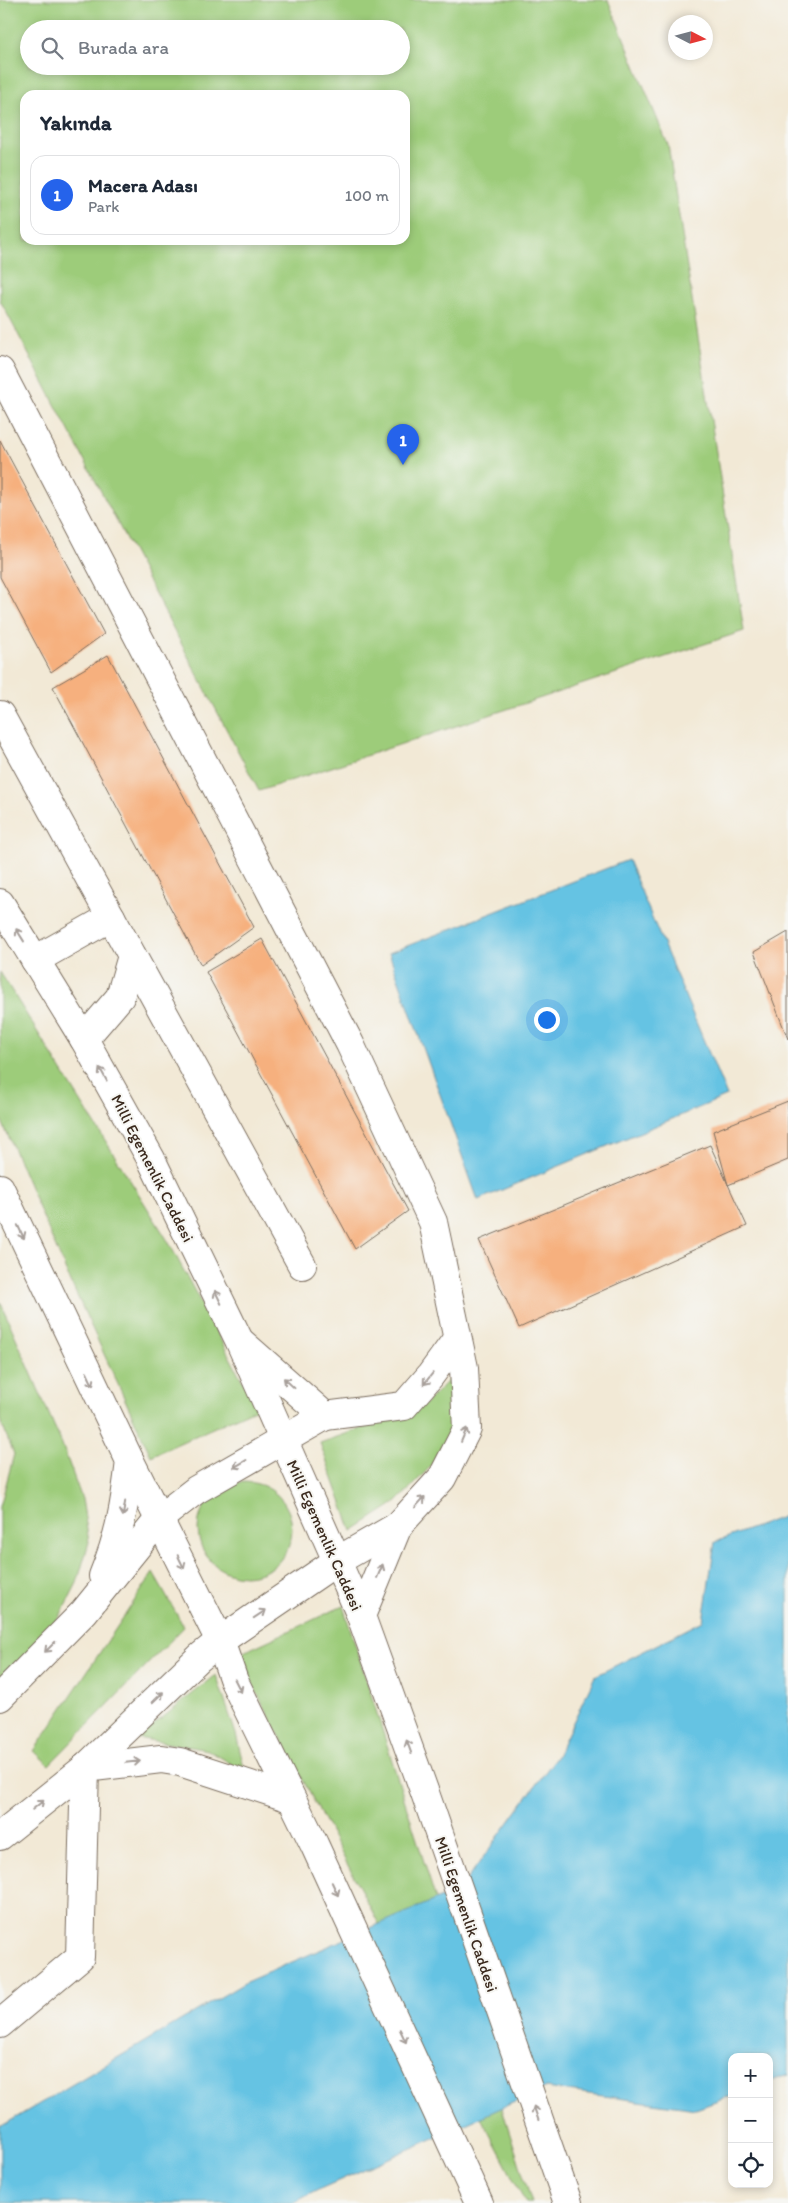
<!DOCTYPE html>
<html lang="tr">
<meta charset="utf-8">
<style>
body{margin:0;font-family:Itim,sans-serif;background:#f6f6f7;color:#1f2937}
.controls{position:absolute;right:15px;bottom:15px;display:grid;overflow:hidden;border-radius:10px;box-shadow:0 2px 8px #0003}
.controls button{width:45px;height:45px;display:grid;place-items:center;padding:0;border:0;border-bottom:1px solid #e0e1e3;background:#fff;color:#1f2937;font:25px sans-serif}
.compass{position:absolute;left:668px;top:15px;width:45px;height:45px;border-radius:50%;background:#fff;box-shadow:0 2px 8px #0003;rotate:96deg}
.you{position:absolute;left:546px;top:1019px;width:18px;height:18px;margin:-12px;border:4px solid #fff;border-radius:50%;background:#1a73e8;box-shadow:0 0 0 8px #1a73e833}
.badge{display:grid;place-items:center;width:32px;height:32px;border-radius:50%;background:#2563eb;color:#fff;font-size:16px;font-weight:700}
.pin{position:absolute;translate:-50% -41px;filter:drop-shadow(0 1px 2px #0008)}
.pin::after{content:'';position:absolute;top:26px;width:18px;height:15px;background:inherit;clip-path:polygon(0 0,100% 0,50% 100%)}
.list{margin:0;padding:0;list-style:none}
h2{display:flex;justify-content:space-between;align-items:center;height:65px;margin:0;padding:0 20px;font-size:21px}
h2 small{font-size:16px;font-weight:400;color:#747a83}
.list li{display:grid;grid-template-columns:32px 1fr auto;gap:15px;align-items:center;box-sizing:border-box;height:80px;margin:0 10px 10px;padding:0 10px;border:1px solid #e0e1e3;border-radius:15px}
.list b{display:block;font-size:19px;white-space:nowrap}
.list p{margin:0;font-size:16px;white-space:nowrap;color:#747a83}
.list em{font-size:16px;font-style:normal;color:#747a83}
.icon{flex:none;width:28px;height:28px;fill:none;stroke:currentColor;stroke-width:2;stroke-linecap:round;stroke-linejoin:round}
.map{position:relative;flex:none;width:788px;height:2203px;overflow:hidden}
.search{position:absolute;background:#fff;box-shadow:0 2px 8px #0003;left:20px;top:20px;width:390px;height:55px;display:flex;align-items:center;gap:12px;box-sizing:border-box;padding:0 18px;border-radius:28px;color:#747a83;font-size:19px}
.panel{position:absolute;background:#fff;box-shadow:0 2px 8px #0003;left:20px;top:90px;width:390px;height:155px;border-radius:15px}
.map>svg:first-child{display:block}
.green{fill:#9dcc7a;stroke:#6c7b4c;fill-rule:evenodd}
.water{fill:#65c3e3;stroke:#507680}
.building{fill:#f6b07e}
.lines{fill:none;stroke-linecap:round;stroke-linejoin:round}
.minor-casing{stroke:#7b6d5e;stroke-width:30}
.trunk-casing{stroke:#7b6d5e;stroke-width:30}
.minor{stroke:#fff;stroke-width:28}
.trunk{stroke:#fff;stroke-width:28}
.oneway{stroke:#a79f9a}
.labels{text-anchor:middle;stroke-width:4;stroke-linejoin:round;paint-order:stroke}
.street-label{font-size:16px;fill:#3b2a1e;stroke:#f6f6f2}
</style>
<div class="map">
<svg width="788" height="2203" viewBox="0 0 788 2203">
<rect width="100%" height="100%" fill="#f6f6f2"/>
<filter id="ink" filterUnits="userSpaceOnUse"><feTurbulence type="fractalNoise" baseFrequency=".02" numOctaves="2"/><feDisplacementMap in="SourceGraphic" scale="10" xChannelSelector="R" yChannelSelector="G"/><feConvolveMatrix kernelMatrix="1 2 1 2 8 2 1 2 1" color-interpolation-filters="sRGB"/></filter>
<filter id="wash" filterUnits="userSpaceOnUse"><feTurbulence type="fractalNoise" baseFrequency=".0096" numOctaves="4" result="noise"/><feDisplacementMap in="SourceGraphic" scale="20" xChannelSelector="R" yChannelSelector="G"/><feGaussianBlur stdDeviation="1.12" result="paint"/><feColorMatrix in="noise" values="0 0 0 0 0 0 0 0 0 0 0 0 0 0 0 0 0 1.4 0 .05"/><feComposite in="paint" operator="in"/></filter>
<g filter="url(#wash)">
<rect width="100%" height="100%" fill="#f2e9d6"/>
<!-- green -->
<g class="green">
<path d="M0 0H608L668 145 744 631 259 791 0 300ZM29 29H401V66H29ZM25 95H405V240H25Z"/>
<polygon points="0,972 168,1241 257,1408 151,1456 68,1276 0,1117"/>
<polygon points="0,1301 62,1444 82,1499 89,1542 77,1583 60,1616 38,1645 0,1682 0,1507 14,1454 0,1420"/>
<polygon points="454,1375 456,1420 431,1466 397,1502 352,1531 320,1443 422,1407"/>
<circle cx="245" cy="1529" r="47"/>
<polygon points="153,1573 184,1627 49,1765 34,1751"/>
<polygon points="343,1606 532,2203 526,2203 237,1655"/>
<polygon points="216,1675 236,1734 245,1772 208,1750 137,1738"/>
</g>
<!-- water -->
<g class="water">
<polygon points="628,860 727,1096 478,1200 389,953"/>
<polygon points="788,1515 788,2075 769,2082 769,2057 732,2057 732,2096 696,2109 546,2088 320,2189 293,2203 0,2203 0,2127 246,1982 460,1889 557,1756 595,1676 703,1621 715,1542"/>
</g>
<g id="blocks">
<!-- building -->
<g class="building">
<polygon points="0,440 104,634 51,672 0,577"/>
<polygon points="108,655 254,927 201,965 53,687"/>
<polygon points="788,932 788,1039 754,952"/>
<polygon points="262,939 408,1211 355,1249 206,972"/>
<polygon points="788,1101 788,1160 728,1185 713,1131"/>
<polygon points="710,1145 747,1226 519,1328 479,1240"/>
</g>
</g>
</g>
<g filter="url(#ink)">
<use href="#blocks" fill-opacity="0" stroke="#7b6d5e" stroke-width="1"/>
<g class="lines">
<defs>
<g id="minor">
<polyline points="0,371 350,1044 433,1222 464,1368 467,1429 442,1478 398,1526"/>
<polyline points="0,715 302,1265"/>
<polyline points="35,960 111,917"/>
<polyline points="84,1039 120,997 132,956"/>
<polyline points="325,1416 404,1406 430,1376 457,1339"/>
<polyline points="0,2024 80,1957 85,1768"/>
</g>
<g id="trunk">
<polyline points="0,903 84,1039 151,1159 239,1340 337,1561 361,1616 425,1793 568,2203"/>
<polyline points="0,1188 130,1461 220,1641 234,1681 314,1844 479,2203"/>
<path d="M103 1576C120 1535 125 1504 130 1461"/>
<polyline points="361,1616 398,1526"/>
<polyline points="0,1697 84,1612 160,1518 196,1490 325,1416 242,1343"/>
<polyline points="85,1768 161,1759 180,1762 290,1798"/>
<polyline points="0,1836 85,1768 199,1658 220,1641 337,1561 398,1526"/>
</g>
</defs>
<!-- minor casing -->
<use href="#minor" class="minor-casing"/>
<!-- trunk casing -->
<use href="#trunk" class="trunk-casing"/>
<!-- minor -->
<use href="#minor" class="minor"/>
<!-- trunk -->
<use href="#trunk" class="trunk"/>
</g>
<!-- one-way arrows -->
<defs><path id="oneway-shaft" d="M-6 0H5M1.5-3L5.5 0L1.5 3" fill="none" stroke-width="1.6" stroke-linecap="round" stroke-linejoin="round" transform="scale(1.25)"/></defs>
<g class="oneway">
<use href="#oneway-shaft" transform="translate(20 935) rotate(-122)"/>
<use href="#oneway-shaft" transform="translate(103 1074) rotate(-119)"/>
<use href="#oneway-shaft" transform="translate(21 1232) rotate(65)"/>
<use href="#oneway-shaft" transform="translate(218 1297) rotate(-116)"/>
<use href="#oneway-shaft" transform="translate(90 1379) rotate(65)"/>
<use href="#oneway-shaft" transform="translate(428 1379) rotate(129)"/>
<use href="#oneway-shaft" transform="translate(289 1383) rotate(-137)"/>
<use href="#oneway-shaft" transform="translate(464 1435) rotate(-67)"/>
<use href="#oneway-shaft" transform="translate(240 1464) rotate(149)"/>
<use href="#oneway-shaft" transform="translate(420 1502) rotate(-48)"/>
<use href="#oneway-shaft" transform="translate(124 1509) rotate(99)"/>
<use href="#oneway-shaft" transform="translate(181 1562) rotate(64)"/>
<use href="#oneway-shaft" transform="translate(380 1571) rotate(-67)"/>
<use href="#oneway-shaft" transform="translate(260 1614) rotate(-34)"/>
<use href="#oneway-shaft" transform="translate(50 1647) rotate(135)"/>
<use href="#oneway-shaft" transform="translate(238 1686) rotate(63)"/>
<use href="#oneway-shaft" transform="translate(158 1697) rotate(-44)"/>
<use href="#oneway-shaft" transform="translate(409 1747) rotate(-110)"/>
<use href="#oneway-shaft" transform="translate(133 1762) rotate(-6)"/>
<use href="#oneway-shaft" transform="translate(38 1805) rotate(-39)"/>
<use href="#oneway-shaft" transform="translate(335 1889) rotate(65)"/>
<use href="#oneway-shaft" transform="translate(403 2036) rotate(65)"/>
<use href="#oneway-shaft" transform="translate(536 2113) rotate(-109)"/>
</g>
</g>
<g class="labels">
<!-- street labels -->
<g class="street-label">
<text transform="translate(153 1168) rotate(63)" y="6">Milli Egemenlik Caddesi</text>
<text transform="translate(325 1535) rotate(66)" y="6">Milli Egemenlik Caddesi</text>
<text transform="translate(467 1914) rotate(71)" y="6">Milli Egemenlik Caddesi</text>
</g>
</g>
</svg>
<div class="controls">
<button>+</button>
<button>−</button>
<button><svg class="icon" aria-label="locate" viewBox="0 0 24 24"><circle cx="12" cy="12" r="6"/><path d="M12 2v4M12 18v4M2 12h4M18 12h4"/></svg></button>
</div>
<svg class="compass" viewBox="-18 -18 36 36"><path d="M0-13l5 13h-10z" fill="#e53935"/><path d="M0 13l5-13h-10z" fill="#747a83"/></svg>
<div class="you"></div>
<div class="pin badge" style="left:403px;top:465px">1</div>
<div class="search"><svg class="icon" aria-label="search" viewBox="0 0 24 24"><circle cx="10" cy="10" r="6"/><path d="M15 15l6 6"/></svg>Burada ara</div>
<section class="panel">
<h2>Yakında<small></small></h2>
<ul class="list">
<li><span class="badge">1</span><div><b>Macera Adası</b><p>Park</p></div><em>100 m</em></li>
</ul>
</section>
</div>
